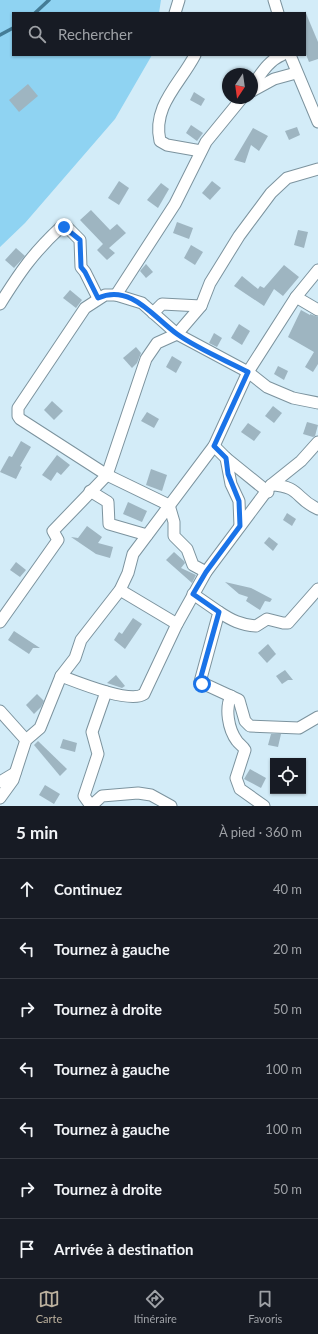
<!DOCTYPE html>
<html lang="fr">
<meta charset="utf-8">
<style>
body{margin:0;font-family:Lato,sans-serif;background:#20242c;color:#f1f3f6}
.controls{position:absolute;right:12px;bottom:12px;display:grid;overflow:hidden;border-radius:0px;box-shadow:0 1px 3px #0004}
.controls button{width:36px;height:36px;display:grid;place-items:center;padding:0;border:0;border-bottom:1px solid #363941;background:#171b24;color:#f1f3f6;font:20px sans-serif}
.compass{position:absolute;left:222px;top:68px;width:36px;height:36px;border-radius:50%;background:#171b24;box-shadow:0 1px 3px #0004;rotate:193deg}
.stop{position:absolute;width:12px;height:12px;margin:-9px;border:3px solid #1a73e8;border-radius:50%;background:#fff}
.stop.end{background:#1a73e8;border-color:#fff;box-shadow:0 1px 4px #0008}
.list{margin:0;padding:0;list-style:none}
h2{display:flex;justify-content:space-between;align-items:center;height:52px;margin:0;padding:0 16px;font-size:17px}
h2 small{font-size:13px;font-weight:400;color:#9ea1a6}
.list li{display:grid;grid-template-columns:26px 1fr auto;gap:12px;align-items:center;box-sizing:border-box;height:60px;padding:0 16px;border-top:1px solid #363941}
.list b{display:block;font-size:15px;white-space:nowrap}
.list em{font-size:13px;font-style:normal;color:#9ea1a6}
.icon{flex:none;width:22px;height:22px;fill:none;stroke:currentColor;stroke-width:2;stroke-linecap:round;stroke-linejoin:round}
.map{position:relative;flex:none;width:318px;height:806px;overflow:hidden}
.search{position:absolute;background:#171b24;box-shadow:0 1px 3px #0004;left:12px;right:12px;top:12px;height:44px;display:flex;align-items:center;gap:10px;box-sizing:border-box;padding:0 14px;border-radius:0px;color:#9ea1a6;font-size:15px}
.sheet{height:472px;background:#171b24}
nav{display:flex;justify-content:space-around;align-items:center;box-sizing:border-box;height:56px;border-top:1px solid #363941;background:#171b24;font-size:11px;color:#9ea1a6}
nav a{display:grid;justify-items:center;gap:2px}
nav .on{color:#bcb19e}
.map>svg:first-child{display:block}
.green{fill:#8fd3f2}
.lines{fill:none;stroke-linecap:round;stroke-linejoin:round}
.stream{stroke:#447c96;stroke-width:3.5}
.building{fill:#9eb5c1}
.minor-casing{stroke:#7c939e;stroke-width:13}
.minor{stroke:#fff;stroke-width:11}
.route{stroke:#1a73e8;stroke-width:5}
</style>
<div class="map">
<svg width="318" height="806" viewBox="0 0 318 806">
<rect width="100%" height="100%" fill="#d3ecf8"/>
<!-- green -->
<polygon class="green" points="0,0 161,0 159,13 13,13 13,55 152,55 115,119 25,223 0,247"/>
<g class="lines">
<!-- stream -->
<g class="stream">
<polyline points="35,13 49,0"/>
<polyline points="0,35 13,28"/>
</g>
</g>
<!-- building -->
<g class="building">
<polygon points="305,11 318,42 318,59 309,62 305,52"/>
<polygon points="28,84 38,96 19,112 9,100"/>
<polygon points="194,92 205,99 201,106 190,100"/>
<polygon points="191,125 203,133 197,141 186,133"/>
<polygon points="297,127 300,135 289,140 285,131"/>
<polygon points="253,128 268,136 259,151 251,145 245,163 234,160"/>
<polygon points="119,181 129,188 119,205 108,198"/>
<polygon points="212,181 221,188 210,200 202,193"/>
<polygon points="161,183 169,189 158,208 147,200"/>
<polygon points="91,210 110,230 117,224 126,233 109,248 115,253 107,260 97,250 103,244 80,220"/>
<polygon points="177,222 193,228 189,239 173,233"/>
<polygon points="298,230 308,232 304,248 294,245"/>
<polygon points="191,245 203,252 195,265 184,258"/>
<polygon points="16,248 25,256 14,268 5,260"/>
<polygon points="146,264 153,272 146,278 140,271"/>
<polygon points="284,265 299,277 283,296 274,289 264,306 234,286 242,276 258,289 260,286 264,288"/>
<polygon points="70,290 82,300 76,308 63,298"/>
<polygon points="301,310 310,315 310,314 318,317 318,364 313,372 305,367 314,352 288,337"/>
<polygon points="239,324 250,331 242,345 231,338"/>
<polygon points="214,333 222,338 217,347 209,343"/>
<polygon points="136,347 141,353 137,363 132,368 123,358"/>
<polygon points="172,356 182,362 176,373 166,367"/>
<polygon points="278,366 288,371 284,380 274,374"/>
<polygon points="52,401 63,411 54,420 44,410"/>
<polygon points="273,406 282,413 274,423 265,416"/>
<polygon points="147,412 159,419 154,428 141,421"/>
<polygon points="307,422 318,425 315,436 313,437 303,434"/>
<polygon points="248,423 261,432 254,441 241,432"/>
<polygon points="21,441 31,447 20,466 22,467 16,479 0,472 9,456 12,457"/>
<polygon points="57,455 70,465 61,475 57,472 51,481 42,475"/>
<polygon points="151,469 167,475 162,491 146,485"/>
<polygon points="128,502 147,511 142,522 123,514"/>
<polygon points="287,513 296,519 292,526 283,520"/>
<polygon points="87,526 102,537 98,543 113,547 110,558 96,554 71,537 78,538"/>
<polygon points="269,537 278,544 273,551 264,543"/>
<polygon points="174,552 184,561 185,563 181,568 196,575 192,583 166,560"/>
<polygon points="16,562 26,570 20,577 10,570"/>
<polygon points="225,582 251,588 272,599 270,602 265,601 260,610 246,601 248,597 239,594"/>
<polygon points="133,618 142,624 125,649 114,640 119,632 122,634"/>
<polygon points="14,631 40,648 33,648 29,654 8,640"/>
<polygon points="268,644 276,654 267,663 258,653"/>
<polygon points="285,670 293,680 288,680 282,684 276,676"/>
<polygon points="116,675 125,686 122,688 107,683"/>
<polygon points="37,694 44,701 41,707 34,714 26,705"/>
<polygon points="271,734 281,734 278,747 268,745"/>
<polygon points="63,739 77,743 75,752 60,748"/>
<polygon points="38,741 67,769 60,776 34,745"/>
<polygon points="250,769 266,778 261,788 244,779"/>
<polygon points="45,785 60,794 54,804 39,795"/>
</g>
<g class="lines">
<defs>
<g id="minor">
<polyline points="274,0 278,13"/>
<polyline points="175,13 179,0"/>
<path d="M195 55C180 84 152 106 160 141L167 145 201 151"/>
<polyline points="290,55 318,122"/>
<path d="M252 86C261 74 268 61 282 55"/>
<polyline points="252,91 274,79 296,73"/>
<polyline points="116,295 175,204 206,142 242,98"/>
<polyline points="296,297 318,310"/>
<path d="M0 304C20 272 33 253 61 227H67L80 240 81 267 85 272 98 298"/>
<polyline points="153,313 162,304 201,306"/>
<polyline points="214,446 226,458 268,492"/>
<polyline points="226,458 231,484 239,501 240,526"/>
<path d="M271 485C301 486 295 499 318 509"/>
<polyline points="90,491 108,502 109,524 147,535"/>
<polyline points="206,572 193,565 187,549 174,536 174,522 169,505 107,475 20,419 18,416 18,408 85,308 105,295 116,295 142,303 177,334 248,372 267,387 293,398 318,403"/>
<polyline points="120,590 177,624"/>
<polyline points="193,594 219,612 200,682 239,700 245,721 250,726 299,728 318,717"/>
<path d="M219 612C231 620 241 625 256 626L267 619 283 623H288L318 589"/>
<polyline points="0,622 58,540 53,531 107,475 146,359 157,343 177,334 201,306 210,283 239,236 271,193 287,178 318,169"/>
<path d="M61 676C77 682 130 704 144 694L177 624 206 572 271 485 301 461 318 442"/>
<path d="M231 696C225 708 228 729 237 741 239 744 243 746 245 750L236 778 240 789 264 806"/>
<polyline points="0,711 26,740"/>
<polyline points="0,782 15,773"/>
<polyline points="0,798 13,780 26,740 40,728 61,676 75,658 81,640 120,590 128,573 133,554 214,446 248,372 296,297 318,270"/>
<polyline points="91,806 84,796 98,754 92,732 106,692"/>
<polyline points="91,806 102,796 138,793 151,795 171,806"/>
</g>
</defs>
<!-- minor casing -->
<use href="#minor" class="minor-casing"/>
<!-- minor -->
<use href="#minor" class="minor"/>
</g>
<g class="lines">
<!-- route -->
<path class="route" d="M64 227 80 240 81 267 85 272 98 298C131 283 154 318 177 334 198 349 225 360 248 372L214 446 226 458 228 474 239 501 240 526 206 572 193 594 219 612 200 680 202 684"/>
</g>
</svg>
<div class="controls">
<button><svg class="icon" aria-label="locate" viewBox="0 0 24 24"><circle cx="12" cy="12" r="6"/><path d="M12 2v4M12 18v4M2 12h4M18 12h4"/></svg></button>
</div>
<svg class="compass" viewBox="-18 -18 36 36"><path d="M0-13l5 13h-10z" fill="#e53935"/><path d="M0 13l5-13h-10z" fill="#9ea1a6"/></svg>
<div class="stop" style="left:202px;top:684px"></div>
<div class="stop end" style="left:64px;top:227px"></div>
<div class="search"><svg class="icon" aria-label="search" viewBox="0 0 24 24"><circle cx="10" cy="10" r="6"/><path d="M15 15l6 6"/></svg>Rechercher</div>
</div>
<section class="sheet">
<h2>5 min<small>À pied · 360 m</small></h2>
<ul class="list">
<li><svg class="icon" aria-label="ahead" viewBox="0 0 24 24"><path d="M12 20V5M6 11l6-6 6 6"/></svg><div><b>Continuez</b></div><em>40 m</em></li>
<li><svg class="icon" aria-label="left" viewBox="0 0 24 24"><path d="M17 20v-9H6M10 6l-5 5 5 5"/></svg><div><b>Tournez à gauche</b></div><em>20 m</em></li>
<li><svg class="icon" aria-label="right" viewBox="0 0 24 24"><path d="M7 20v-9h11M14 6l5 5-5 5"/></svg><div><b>Tournez à droite</b></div><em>50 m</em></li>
<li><svg class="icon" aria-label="left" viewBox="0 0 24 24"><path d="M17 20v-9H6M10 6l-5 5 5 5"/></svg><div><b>Tournez à gauche</b></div><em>100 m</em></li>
<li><svg class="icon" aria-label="left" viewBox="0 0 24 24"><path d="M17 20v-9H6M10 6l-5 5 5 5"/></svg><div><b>Tournez à gauche</b></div><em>100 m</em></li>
<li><svg class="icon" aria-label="right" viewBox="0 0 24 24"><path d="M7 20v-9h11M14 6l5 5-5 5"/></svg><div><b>Tournez à droite</b></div><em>50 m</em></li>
<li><svg class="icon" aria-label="arrive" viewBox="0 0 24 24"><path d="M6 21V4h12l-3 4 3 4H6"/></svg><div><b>Arrivée à destination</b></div></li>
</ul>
</section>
<nav>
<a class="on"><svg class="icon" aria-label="map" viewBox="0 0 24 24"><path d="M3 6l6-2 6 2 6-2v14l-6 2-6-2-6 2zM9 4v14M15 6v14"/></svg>Carte</a>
<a><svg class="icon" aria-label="directions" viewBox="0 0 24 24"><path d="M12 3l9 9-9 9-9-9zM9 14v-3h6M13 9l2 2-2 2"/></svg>Itinéraire</a>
<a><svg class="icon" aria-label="saved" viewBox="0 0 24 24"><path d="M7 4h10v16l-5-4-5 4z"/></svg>Favoris</a>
</nav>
